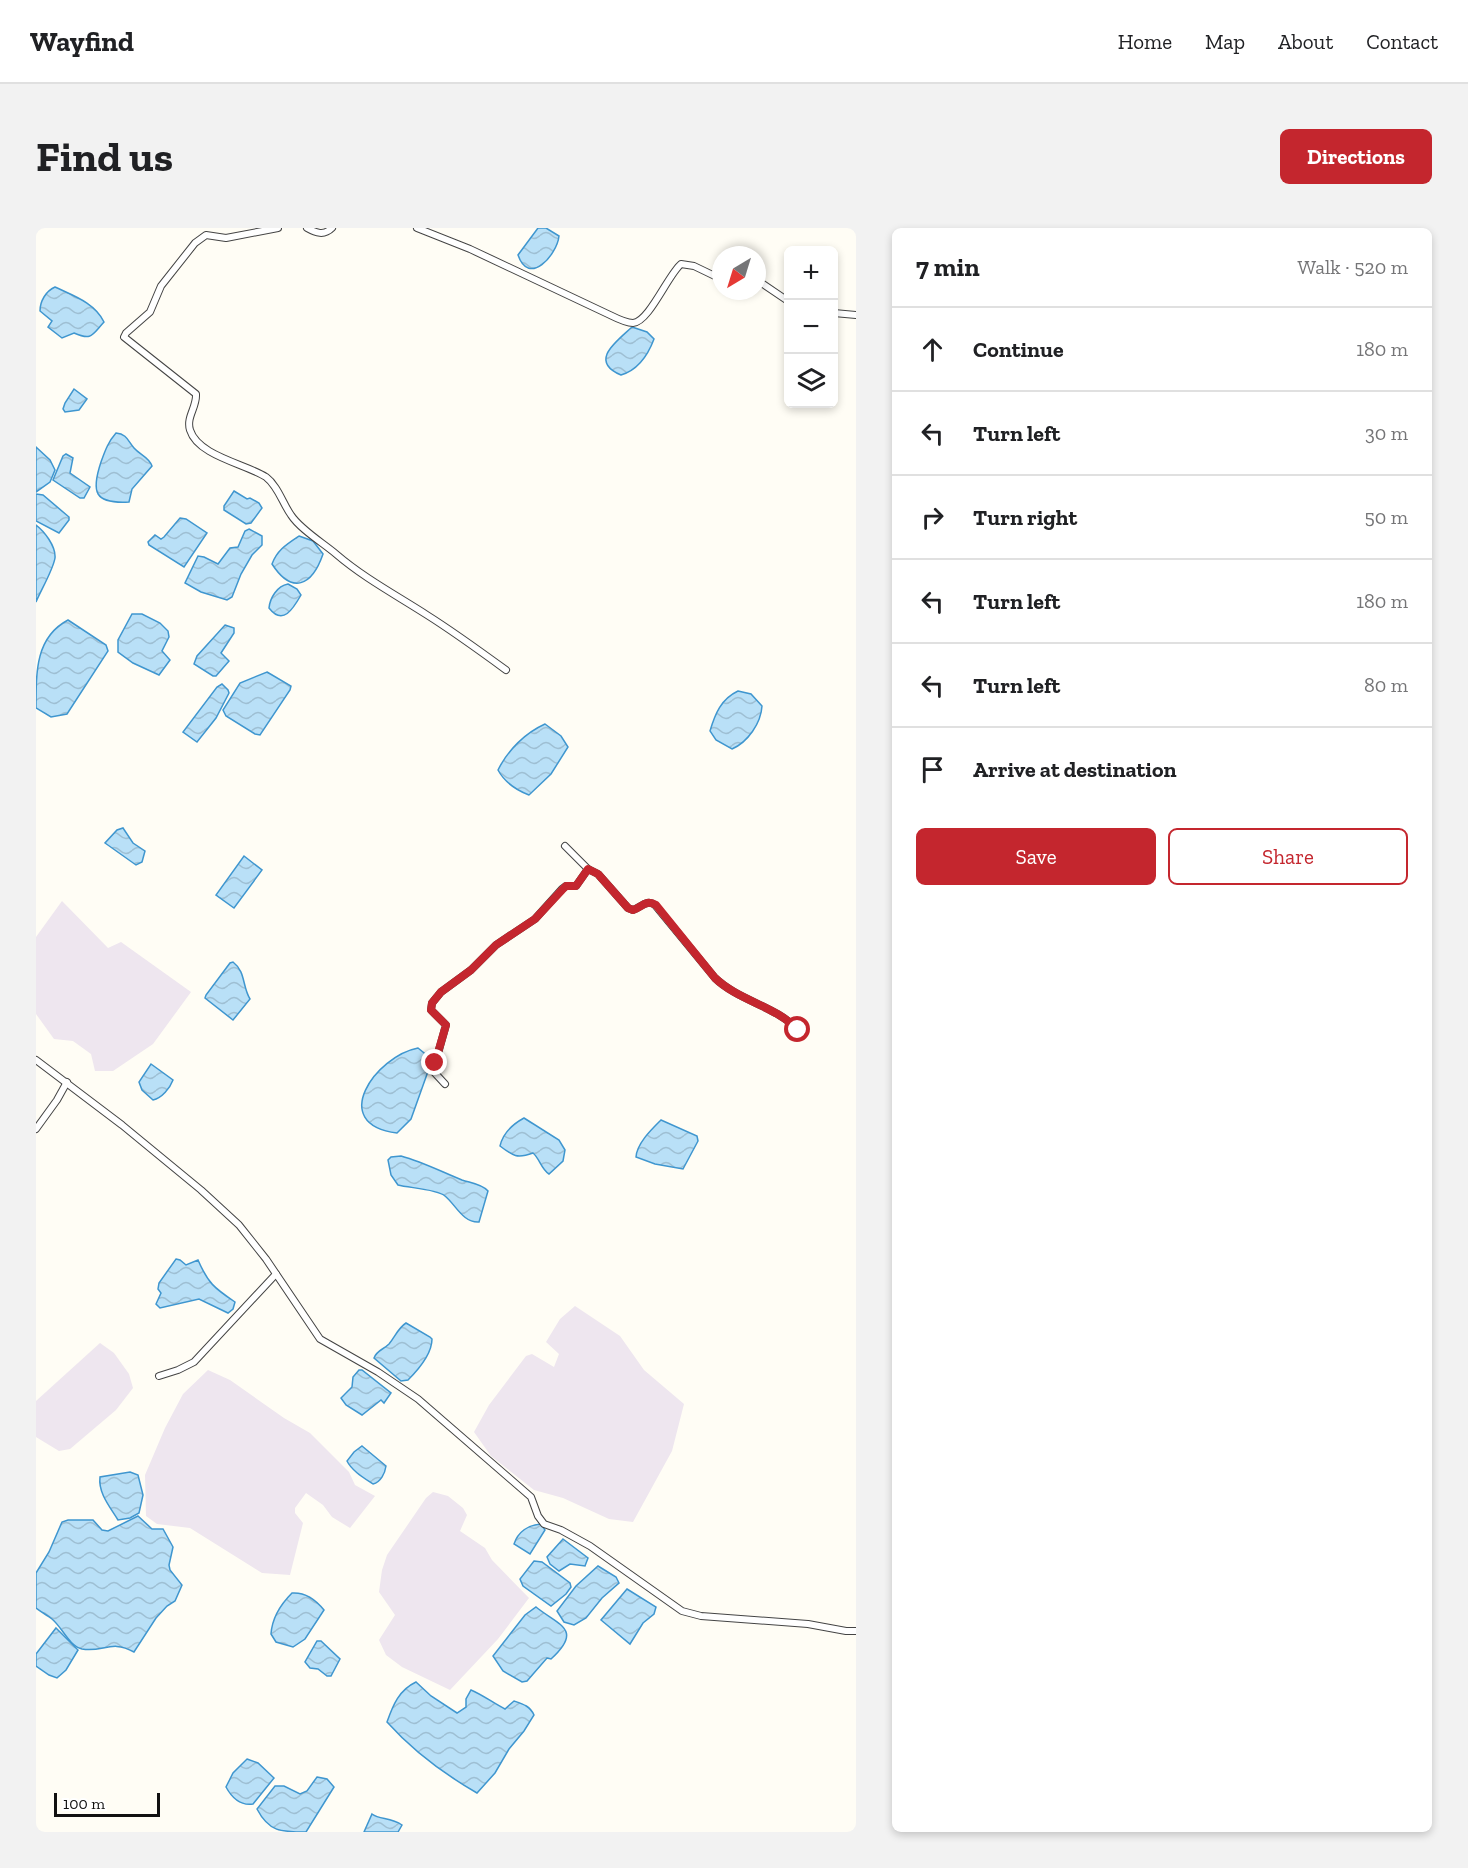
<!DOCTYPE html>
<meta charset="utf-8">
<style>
body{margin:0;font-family:"Zilla Slab",serif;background:#f2f2f2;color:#202124}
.controls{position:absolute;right:18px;top:18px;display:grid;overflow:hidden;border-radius:9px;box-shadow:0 3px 9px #0003}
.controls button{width:54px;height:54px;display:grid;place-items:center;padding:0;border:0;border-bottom:2px solid #e0e0e0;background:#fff;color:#202124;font:30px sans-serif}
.compass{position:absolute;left:676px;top:18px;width:54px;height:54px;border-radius:50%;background:#fff;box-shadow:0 3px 9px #0003;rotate:218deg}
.scale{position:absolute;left:18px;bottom:15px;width:106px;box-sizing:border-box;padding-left:6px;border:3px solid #111;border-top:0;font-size:16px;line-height:21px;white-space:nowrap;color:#111;-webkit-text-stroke:4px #fff;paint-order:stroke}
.stop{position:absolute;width:18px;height:18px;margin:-14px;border:4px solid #c4262e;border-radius:50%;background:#fff}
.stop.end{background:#c4262e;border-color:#fff;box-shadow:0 2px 6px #0008}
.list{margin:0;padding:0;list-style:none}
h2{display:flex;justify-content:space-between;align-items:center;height:78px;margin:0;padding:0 24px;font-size:26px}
h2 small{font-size:20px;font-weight:400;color:#757577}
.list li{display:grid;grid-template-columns:39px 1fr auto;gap:18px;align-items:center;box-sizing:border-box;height:84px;padding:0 24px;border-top:2px solid #e0e0e0}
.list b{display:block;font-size:22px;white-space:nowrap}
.list em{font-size:20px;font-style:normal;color:#757577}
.actions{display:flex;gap:12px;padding:18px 24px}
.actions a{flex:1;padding:14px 0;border:2px solid #c4262e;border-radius:9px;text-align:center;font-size:21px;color:#c4262e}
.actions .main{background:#c4262e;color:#fff}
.icon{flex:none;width:33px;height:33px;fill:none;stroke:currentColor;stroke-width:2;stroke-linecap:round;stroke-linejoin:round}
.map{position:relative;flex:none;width:820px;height:1604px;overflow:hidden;border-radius:9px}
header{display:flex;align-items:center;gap:36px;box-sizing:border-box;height:84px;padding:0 30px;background:#fff;border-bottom:2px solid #e0e0e0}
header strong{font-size:28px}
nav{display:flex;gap:33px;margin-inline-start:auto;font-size:21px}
.intro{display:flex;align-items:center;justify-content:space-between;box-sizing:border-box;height:144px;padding:0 36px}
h1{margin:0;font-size:42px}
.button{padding:15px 27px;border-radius:9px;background:#c4262e;color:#fff;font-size:21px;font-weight:700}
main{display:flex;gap:36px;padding:0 36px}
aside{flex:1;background:#fff;border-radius:9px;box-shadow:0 3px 9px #0003}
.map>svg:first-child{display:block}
.industrial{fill:#eee6ef}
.water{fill:url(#water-waves);stroke:#3f96cf;stroke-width:1.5}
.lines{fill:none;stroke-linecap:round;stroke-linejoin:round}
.street-casing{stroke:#444;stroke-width:8}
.street{stroke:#fff;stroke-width:6}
.route{stroke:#c4262e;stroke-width:8}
</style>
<header>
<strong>Wayfind</strong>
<nav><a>Home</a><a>Map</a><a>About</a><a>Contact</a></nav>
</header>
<div class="intro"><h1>Find us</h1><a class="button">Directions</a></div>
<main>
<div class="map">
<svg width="820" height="1604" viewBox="0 0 820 1604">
<defs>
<pattern id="water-waves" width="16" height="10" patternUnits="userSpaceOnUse" patternTransform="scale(1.5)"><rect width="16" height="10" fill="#b9e0f7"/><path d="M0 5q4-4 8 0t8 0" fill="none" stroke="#9ebfd3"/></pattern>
</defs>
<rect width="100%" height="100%" fill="#fffdf5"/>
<!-- industrial -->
<g class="industrial">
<polygon points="26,673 72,720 85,714 155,764 117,816 77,843 59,843 55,826 37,813 18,811 0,786 0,709"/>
<polygon points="539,1078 584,1108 608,1142 648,1176 636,1223 597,1294 573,1291 527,1270 498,1262 455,1228 438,1204 453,1177 490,1128 496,1126 518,1139 523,1126 510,1114 524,1091"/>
<polygon points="64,1115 78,1125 93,1146 97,1160 80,1182 34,1221 23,1223 0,1209 0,1173"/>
<polygon points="172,1142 194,1152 248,1190 274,1205 313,1244 319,1257 339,1268 314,1300 296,1289 287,1277 270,1265 259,1280 259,1285 267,1295 254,1347 226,1345 154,1300 121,1296 110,1288 109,1247 129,1200 147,1166"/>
<polygon points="397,1264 412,1268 427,1280 431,1287 424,1303 449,1320 456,1332 493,1370 462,1411 414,1462 366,1439 350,1427 343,1412 359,1387 343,1364 346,1342 351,1327 390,1270"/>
</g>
<!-- water -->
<g class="water">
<path d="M502 0H510L523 8C521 27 493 59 482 27Z"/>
<path d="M19 59C38 68 59 75 68 94 56 107 56 113 38 105L26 110 12 99 16 93 4 83C4 73 10 63 19 59Z"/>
<path d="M596 99 611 104 618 111C612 127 602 142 585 147 552 133 581 113 596 99Z"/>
<polygon points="38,161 51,171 43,182 29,184 27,181 29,175"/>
<path d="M80 205C91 206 92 213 98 220 104 227 113 229 116 238L96 261 93 274C58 276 55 264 65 234 69 223 72 214 80 205Z"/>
<polygon points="0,219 14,232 19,242 14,254 0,264"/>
<polygon points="30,226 37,230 34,245 54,259 48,270 44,270 17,252 27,228"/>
<polygon points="198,263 211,271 214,270 223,275 226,280 215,295 210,296 188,282 188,278"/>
<polygon points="0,266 7,267 33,289 33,292 23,305 0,293"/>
<polygon points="144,290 150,291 171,305 148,339 113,317 112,314 119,307 125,311 128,309"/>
<path d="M0 297C8 303 20 318 19 330 17 342 5 362 0 374Z"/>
<polygon points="213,301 226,308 226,317 216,327 205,346 196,369 191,372 165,364 149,355 162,328 168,329 182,336 194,320 202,319 209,303"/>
<path d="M263 308 277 313 287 326C276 358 256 367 236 336 241 322 251 316 263 308Z"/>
<path d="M252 356 261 361 265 367C257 381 247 398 233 380 234 370 241 358 252 356Z"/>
<polygon points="96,386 106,386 124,395 132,403 133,409 126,423 134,432 123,447 97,435 82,424 82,412"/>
<path d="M32 392 70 417 72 423 31 486 15 489 0 480C0 442 0 409 32 392Z"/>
<polygon points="189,397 198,400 198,405 185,425 193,433 180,448 177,448 158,436 161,428"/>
<polygon points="231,444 255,458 254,462 224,507 219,506 190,488 187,482 204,455"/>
<polygon points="186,456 192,462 193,465 180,490 161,514 147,504 181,459"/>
<path d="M702 463 715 466 726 478C725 495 712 514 696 521L680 512 674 503C679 486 685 471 702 463Z"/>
<path d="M509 496 525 508 532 519 515 546 493 567C480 562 469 555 462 542 472 522 489 505 509 496Z"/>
<polygon points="87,600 97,615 109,623 106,634 100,637 69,615 81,602"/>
<polygon points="208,628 226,642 198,680 180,667"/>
<path d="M197 734C210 744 206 758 214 771L197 792 169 770 170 767 194 735Z"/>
<path d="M382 820 393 829 395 835 375 891 361 905C291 896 340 828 382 820Z"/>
<path d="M115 836 137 852C134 860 126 870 117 872L106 862 103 854Z"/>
<path d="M488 890 523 912 529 922 527 933 513 946C505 941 504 931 497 925 481 931 477 928 464 918 467 905 477 896 488 890Z"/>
<path d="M625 892 661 908 662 913 647 941 619 936 600 929C601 915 616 901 625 892Z"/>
<path d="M365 928C387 934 406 944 426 952 435 955 446 956 452 963L443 994C427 995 420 977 409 968 401 961 373 960 362 957L355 947 352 932 355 929Z"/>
<path d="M140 1031 144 1032 150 1037 162 1032C172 1055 178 1060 199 1074L197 1081 192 1085 163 1071 124 1080 120 1076 125 1065 122 1061 123 1055Z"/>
<path d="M370 1095 394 1109 396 1111C396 1125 382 1142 372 1152L365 1153 338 1130C341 1122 347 1122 353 1116 359 1109 362 1100 370 1095Z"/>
<polygon points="323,1142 326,1142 355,1165 348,1175 345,1172 326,1187 310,1177 305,1170 316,1159 317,1149"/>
<path d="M326 1218 350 1238C349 1245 345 1254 337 1256 328 1250 316 1243 311 1233L318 1224Z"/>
<path d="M94 1244 102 1247 107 1267 103 1285 94 1290 82 1292C74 1279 62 1265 64 1249Z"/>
<path d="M102 1288 116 1301H127L137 1319 133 1337 134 1342 146 1357 139 1373 131 1378 120 1390 98 1424C75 1411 67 1425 46 1421 33 1418 26 1399 16 1391 11 1387 5 1384 0 1380V1345L13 1324 26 1294 32 1292H57L66 1302 72 1303Z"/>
<path d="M505 1296 509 1302 494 1326 478 1316C482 1304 492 1297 505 1296Z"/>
<polygon points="527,1311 552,1330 549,1338 534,1336 523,1343 514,1336 511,1329"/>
<polygon points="498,1333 506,1334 534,1355 535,1359 530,1366 515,1378 487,1358 484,1351"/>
<polygon points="562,1338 580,1349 583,1355 566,1370 550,1390 538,1397 528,1394 521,1383 540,1358"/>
<polygon points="591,1361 620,1379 618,1386 607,1395 594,1416 565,1392"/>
<path d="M256 1365C270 1364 280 1372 288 1382L269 1411 257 1419 240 1414 235 1406C236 1391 245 1376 256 1365Z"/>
<path d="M500 1379C522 1397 548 1401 515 1431L511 1430 491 1453 486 1454 467 1443 457 1428 489 1387Z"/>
<polygon points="20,1400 42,1422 30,1442 21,1450 13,1447 0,1438 0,1426"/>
<polygon points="281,1413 285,1413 304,1431 295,1448 291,1448 282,1441 274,1440 269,1434"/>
<path d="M380 1454 395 1468 421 1485 430 1479V1471L435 1462C447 1467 457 1475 469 1481L478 1473C487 1476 494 1478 498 1487L488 1503 473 1521 459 1545 441 1565C408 1546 377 1523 351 1494 357 1477 363 1462 380 1454Z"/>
<path d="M211 1531 222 1535 238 1550 217 1576C204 1578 196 1570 190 1559L197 1545Z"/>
<path d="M281 1549 291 1551 298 1559 270 1604C245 1604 233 1604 221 1581L239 1558H248L264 1566 271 1563Z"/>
<path d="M336 1586C344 1592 354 1589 366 1597L362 1604H328Z"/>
</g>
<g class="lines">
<defs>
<g id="street">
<path d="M242 0 190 10 170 7 159 15 125 58 114 84 90 105 88 109 160 166C161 179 150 189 154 202 162 228 210 236 230 249 242 258 247 276 255 287 264 301 287 315 300 326 328 350 360 367 391 387 418 404 444 423 470 442"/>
<path d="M271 0C280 5 288 8 296 0"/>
<path d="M381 0 434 21 574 87C580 90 590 95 597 95 613 94 632 47 645 36L658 38 685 51"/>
<polyline points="721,52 752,73"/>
<polyline points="798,85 820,87"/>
<path d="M529 618 552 641 562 646 592 680 597 682C606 679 610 671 619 677L679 750C703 773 740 778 762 802"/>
<polyline points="0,832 86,897 165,962 203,997 230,1031 284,1111 342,1144 382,1171 495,1269 502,1288 508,1296 525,1302 554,1318 646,1383 665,1388 772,1396 810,1403 820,1403"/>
<polyline points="409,856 397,843 410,797 395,782 396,775 405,764 435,742 460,717 499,691 526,661 530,658 540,658 552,641"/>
<polyline points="0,901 21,872 31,854"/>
<polyline points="123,1148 142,1142 158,1134 240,1046"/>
</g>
</defs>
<!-- street casing -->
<use href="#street" class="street-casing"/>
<!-- street -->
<use href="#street" class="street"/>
</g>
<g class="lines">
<!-- route -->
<path class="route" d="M399 835 410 797 395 782 396 775 405 764 435 742 460 717 499 691 526 662 530 658H540L552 641 562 646 592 680 597 682C606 679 610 671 620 677L679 750C703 773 740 778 762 802"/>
</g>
</svg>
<div class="controls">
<button>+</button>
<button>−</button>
<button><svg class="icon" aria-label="layers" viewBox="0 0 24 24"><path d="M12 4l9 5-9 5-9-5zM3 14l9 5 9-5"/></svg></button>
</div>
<svg class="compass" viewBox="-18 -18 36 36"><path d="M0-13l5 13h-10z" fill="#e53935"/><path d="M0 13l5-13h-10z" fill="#757577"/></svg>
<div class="scale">100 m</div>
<div class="stop" style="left:762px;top:802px"></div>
<div class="stop end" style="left:399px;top:835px"></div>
</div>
<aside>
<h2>7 min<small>Walk · 520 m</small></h2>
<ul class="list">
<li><svg class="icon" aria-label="ahead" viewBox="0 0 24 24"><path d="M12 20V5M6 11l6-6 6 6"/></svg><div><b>Continue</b></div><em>180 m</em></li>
<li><svg class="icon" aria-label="left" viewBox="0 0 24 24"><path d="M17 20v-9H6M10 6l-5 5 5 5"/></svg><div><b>Turn left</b></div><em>30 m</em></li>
<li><svg class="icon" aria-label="right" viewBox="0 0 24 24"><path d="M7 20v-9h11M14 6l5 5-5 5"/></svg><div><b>Turn right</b></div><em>50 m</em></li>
<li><svg class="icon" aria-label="left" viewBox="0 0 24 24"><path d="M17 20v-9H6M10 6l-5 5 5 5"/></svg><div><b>Turn left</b></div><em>180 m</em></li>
<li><svg class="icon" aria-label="left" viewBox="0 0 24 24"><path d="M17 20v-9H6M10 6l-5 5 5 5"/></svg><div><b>Turn left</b></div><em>80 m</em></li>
<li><svg class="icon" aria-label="arrive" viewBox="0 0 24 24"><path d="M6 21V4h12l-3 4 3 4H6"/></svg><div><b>Arrive at destination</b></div></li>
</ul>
<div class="actions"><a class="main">Save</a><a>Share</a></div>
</aside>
</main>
